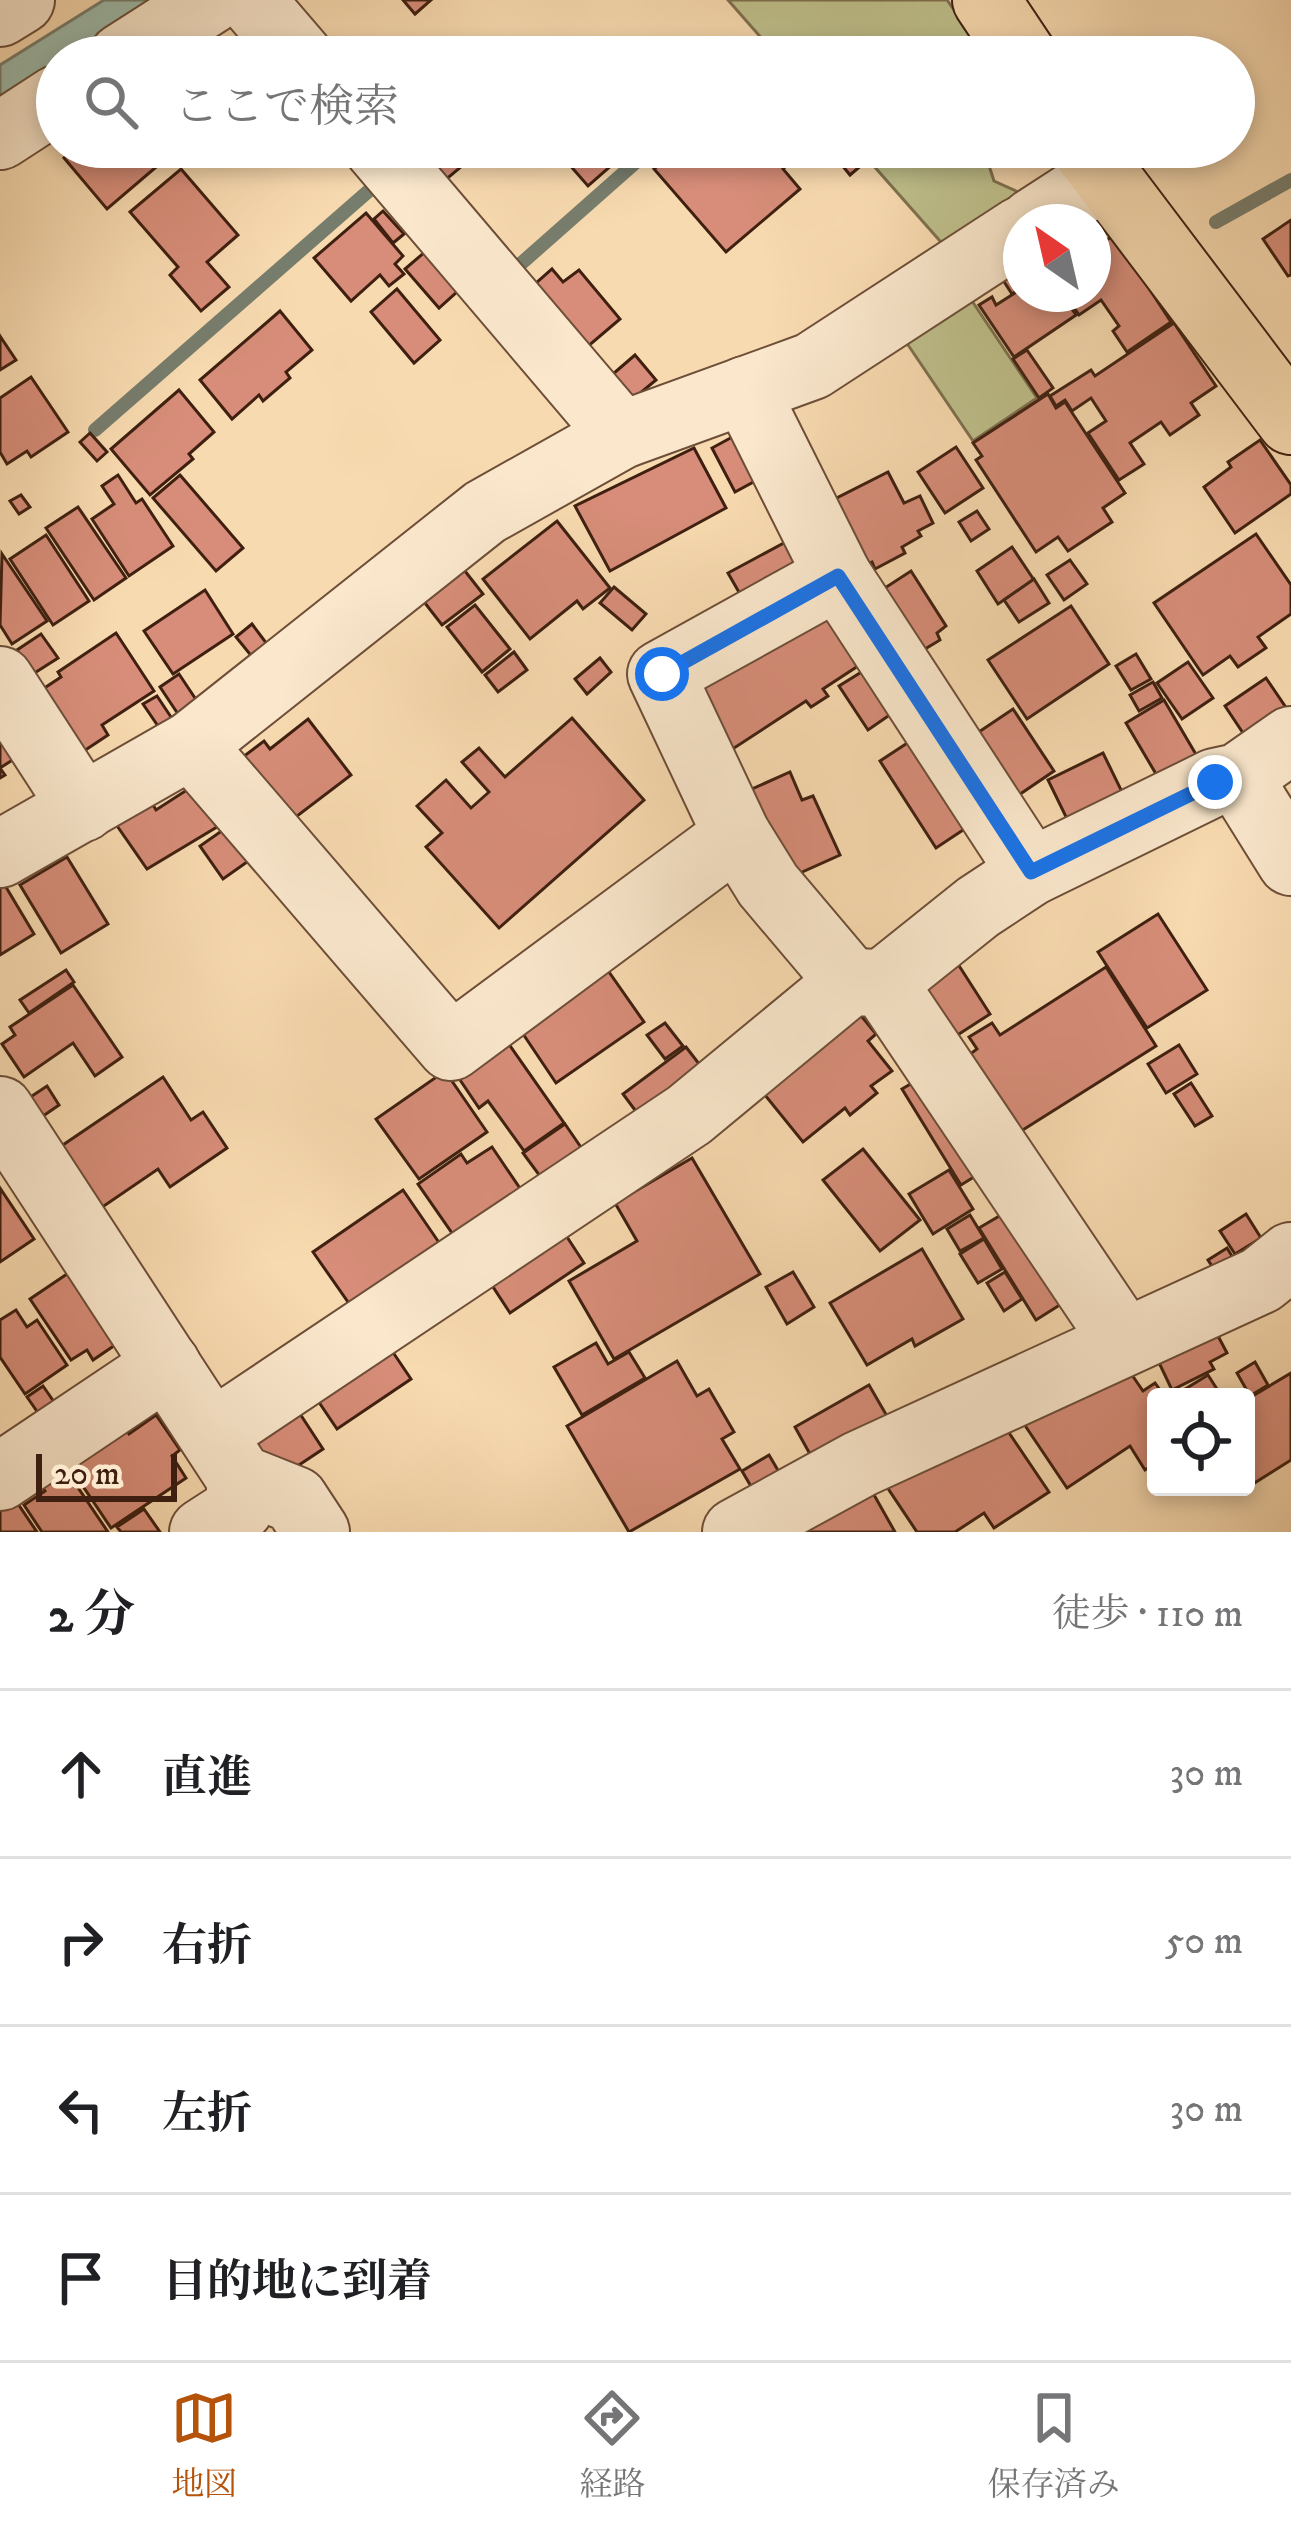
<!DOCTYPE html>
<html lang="ja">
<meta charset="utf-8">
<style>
body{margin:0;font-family:"IM FELL DW Pica","Noto Serif JP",serif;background:#f2f2f2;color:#202124}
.controls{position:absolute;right:36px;bottom:36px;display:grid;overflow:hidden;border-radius:12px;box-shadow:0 6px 18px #0003}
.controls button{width:108px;height:108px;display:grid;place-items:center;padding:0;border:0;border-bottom:3px solid #e0e0e0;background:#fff;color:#202124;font:60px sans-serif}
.compass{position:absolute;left:1003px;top:204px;width:108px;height:108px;border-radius:50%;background:#fff;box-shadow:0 6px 18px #0003;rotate:326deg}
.scale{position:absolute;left:36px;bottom:30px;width:141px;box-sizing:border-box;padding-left:12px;border:6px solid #3f2010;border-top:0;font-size:33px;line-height:42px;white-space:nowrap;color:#3f2010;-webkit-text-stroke:9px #fae7cc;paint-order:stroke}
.stop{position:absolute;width:36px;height:36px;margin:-27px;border:9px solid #1a73e8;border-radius:50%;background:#fff}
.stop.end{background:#1a73e8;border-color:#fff;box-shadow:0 3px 12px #0008}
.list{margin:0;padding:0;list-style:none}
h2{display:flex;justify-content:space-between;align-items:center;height:156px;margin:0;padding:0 48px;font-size:51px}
h2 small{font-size:39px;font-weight:400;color:#757577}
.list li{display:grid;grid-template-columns:78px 1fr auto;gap:36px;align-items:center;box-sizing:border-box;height:168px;padding:0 48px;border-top:3px solid #e0e0e0}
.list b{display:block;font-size:45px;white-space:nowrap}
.list em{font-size:39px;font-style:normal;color:#757577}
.icon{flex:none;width:66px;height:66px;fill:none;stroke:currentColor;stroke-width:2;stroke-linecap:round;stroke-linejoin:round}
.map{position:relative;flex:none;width:1291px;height:1532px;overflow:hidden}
.search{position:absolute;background:#fff;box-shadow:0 6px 18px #0003;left:36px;right:36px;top:36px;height:132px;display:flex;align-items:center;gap:30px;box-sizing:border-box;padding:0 42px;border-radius:66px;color:#757577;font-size:45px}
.sheet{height:828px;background:#fff}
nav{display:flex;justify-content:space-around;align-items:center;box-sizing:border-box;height:168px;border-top:3px solid #e0e0e0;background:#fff;font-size:33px;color:#757577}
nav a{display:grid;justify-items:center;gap:6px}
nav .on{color:#b45309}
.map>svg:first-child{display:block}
.green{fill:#bebf8b;stroke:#7e704e;stroke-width:3}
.water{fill:#9dbbab;stroke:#777d6d;stroke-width:3}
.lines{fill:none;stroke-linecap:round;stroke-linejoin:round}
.stream{stroke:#777d6d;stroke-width:14}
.building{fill:#d78d79;stroke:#3f2010;stroke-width:3}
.minor-casing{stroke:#6d4e38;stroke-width:70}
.major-casing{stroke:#3f2010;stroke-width:70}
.minor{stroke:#fae7cc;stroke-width:66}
.major{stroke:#f8dab0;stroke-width:66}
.route{stroke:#1a73e8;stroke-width:15}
</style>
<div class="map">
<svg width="1291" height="1532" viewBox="0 0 1291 1532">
<rect width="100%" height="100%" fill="#f8dab0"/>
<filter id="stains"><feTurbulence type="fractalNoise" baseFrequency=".00167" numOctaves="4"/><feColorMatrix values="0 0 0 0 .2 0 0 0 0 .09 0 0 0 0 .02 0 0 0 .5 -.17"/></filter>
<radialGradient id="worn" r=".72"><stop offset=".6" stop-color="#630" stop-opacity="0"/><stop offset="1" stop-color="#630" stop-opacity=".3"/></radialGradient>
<!-- green -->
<g class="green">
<polygon points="728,0 947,0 987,57 778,57"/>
<polygon points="857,147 983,147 994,181 1016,191 1023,200 948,250"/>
<polygon points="968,295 1037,398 973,441 904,339"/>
</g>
<!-- water -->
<polygon class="water" points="104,0 164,0 69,57 57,57 57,64 0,100 0,65"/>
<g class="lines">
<!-- stream -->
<g class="stream">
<polyline points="755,57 764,48"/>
<polyline points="1216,222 1291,180"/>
<polyline points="507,276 653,147"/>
<polyline points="95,430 380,181"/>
</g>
</g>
<!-- building -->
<g class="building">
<polygon points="403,0 431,0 415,14"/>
<polygon points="76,147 149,147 162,162 107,209 64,158"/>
<polygon points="413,147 499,147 488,156 482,149 443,182"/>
<polygon points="554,147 610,147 620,158 588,186"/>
<polygon points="679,147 807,147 783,169 800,189 726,252 654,169"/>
<polygon points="850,147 864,163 850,175 837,159"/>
<polygon points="181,169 238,235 207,262 229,287 201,311 170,275 178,267 130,212"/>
<polygon points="383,211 404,234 393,243 374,219"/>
<polygon points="366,213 403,256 395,264 404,274 389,286 380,275 351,301 314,258"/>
<polygon points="1291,220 1291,275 1288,276 1263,239"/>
<polygon points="1114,235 1171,322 1127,352 1113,331 1119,326 1101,300 1079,315 1065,294 1093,294 1093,249"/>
<polygon points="426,251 459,290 439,308 405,269"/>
<polygon points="1021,260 1021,288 1012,294 999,274"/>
<polygon points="552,269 563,282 579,270 620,319 579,354 526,292"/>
<polygon points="397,289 440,340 414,363 371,312"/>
<polygon points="1021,289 1021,294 1062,294 1076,315 1014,357 979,305 992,297 996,305"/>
<polygon points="280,311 312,350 286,372 290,378 263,401 259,395 232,419 200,380"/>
<polygon points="1174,323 1216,386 1191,403 1199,415 1170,435 1161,422 1130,443 1144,464 1119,480 1088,433 1106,421 1091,398 1072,411 1065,400 1056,406 1050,396 1091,370 1095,376"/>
<polygon points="0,336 16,360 0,370"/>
<polygon points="1027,350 1053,388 1039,398 1013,359"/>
<polygon points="635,355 656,380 627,404 606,380"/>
<polygon points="31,377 68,432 31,457 27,451 7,464 0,452 0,398"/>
<polygon points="179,390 214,432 189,454 193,459 150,495 111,449"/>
<polygon points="1048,394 1056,408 1065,402 1125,493 1103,508 1112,522 1068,551 1058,537 1036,552 976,460 982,456 973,443"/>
<polygon points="747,429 770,473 735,492 712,448"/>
<polygon points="90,433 107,452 97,461 80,442"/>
<polygon points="1260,440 1291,485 1291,494 1235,533 1204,487 1231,467 1228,462"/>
<polygon points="956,447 983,488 945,513 918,472"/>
<polygon points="694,448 726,508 610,571 575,506"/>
<polygon points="888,472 904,503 920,496 933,523 918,531 921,536 902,547 905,553 875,569 872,562 850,573 817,508"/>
<polygon points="118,475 136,503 142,499 173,546 129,576 92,519 114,504 102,486"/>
<polygon points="180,475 243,548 216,571 153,498"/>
<polygon points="21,495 30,507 19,514 10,501"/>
<polygon points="78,507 126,578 94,600 46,528"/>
<polygon points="977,511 989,529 971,541 959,522"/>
<polygon points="557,521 610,588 583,609 577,601 530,639 483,579"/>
<polygon points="1256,534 1291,585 1291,614 1258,637 1266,648 1238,667 1230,656 1203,675 1154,603"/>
<polygon points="46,535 89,601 53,625 10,559"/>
<polygon points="795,537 814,572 748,608 728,573"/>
<polygon points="1012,547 1034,580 998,604 977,571"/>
<polygon points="2,554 47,621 12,644 0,625"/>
<polygon points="1070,560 1087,584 1064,600 1047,575"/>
<polygon points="461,566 483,594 442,625 421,598"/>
<polygon points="911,571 946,626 937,633 940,640 920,652 871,597"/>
<polygon points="1034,579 1049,603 1019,622 1004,600"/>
<polygon points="614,587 646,614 632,630 600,603"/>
<polygon points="205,590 233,634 173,674 144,631"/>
<polygon points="819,600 861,664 823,689 828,696 811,707 806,701 728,752 687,689"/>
<polygon points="475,605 510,649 482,672 447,627"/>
<polygon points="1071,606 1109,664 1027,719 988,660"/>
<polygon points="252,624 273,652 258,664 236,637"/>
<polygon points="116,633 154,691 102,725 108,735 84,751 43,689 61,677 58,672"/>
<polygon points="41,634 58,658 33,674 17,650"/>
<polygon points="514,652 527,670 498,692 485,675"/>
<polygon points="1136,654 1151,679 1131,690 1116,666"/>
<polygon points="600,658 611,672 587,694 575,679"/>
<polygon points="1188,662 1213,698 1182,719 1157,683"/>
<polygon points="876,663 904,705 868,730 839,686"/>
<polygon points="179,674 197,701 178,714 160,687"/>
<polygon points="1266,678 1291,715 1253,748 1225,706"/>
<polygon points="1153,682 1162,698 1139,711 1130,695"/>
<polygon points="157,696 173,720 160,729 143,704"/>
<polygon points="1164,700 1204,768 1166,791 1126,723"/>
<polygon points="1013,709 1054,771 1004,805 964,742"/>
<polygon points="572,718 644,800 499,928 426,847 442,833 417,806 446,780 471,808 489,792 462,762 479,748 505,777"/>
<polygon points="308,719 351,775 284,826 235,763 264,741 270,749"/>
<polygon points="921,734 978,820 936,848 880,761"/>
<polygon points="0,738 14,759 0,768 5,775 0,778"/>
<polygon points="1103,753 1126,800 1071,827 1048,780"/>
<polygon points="790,772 802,800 813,796 840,855 782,881 743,793"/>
<polygon points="193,786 217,827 147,869 113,820 149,798 156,810"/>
<polygon points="233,823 257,855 223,879 200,846"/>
<polygon points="67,857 108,924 61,953 20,885"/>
<polygon points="0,877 34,934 0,955"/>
<polygon points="1158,914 1207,990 1147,1028 1098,952"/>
<polygon points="956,961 990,1014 956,1036 922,983"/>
<polygon points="602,962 644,1022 556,1083 515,1022"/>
<polygon points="1106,967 1156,1046 1018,1133 969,1055 977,1049 969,1037 992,1023 1000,1035"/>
<polygon points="66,970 74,982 29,1013 20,1000"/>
<polygon points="73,985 122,1057 95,1076 73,1043 24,1077 2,1044 15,1035 10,1027"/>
<polygon points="858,1012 876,1034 868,1041 892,1071 871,1086 877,1093 850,1115 845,1108 803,1142 756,1084"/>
<polygon points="665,1023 683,1046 665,1059 647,1035"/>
<polygon points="506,1040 564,1123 524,1151 488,1101 479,1108 456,1074"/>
<polygon points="1179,1045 1197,1074 1166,1093 1148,1064"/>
<polygon points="686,1047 713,1082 649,1129 623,1094"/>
<polygon points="445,1071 487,1132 419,1179 376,1119"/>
<polygon points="931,1072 990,1167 961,1185 902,1089"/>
<polygon points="163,1077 191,1120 203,1112 227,1148 170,1187 158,1169 98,1210 57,1149"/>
<polygon points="1191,1083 1212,1116 1195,1126 1174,1094"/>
<polygon points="47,1086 59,1105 33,1123 20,1104"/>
<polygon points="565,1124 589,1159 548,1187 523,1153"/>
<polygon points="492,1147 532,1206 468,1256 418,1184 461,1154 467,1163"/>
<polygon points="863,1149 920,1220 880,1251 823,1180"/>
<polygon points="692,1158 760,1274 614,1359 569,1281 637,1241 615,1203"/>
<polygon points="949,1170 973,1209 933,1234 909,1194"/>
<polygon points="0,1188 34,1239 0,1262"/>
<polygon points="403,1190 451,1260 362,1322 313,1252"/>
<polygon points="1018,1205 1074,1296 1036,1320 979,1228"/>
<polygon points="1246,1214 1261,1238 1235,1254 1220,1231"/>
<polygon points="970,1215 984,1238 960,1251 947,1229"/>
<polygon points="554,1217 584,1263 510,1313 480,1267"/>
<polygon points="984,1239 1002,1269 978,1283 960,1254"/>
<polygon points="1227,1248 1238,1266 1219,1277 1208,1260"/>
<polygon points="922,1249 963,1319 915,1346 912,1339 867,1365 830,1303"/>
<polygon points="70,1272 118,1343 93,1360 87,1350 71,1360 30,1299"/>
<polygon points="793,1272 814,1307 787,1324 766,1287"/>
<polygon points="1005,1272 1022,1299 1004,1311 987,1283"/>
<polygon points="16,1310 27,1327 37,1320 67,1365 25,1394 0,1357 0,1320"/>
<polygon points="1208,1317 1227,1353 1210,1362 1214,1369 1172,1390 1151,1346"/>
<polygon points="382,1336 411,1379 337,1429 308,1386"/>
<polygon points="596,1343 608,1364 629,1352 645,1378 582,1415 554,1367"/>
<polygon points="1121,1359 1143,1391 1155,1383 1165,1397 1156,1397 1156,1463 1145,1470 1130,1446 1067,1488 1024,1424"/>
<polygon points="677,1361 697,1396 709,1389 734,1432 722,1439 740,1469 629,1532 567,1426"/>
<polygon points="1255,1362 1268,1385 1250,1396 1237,1373"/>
<polygon points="1291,1373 1291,1460 1248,1487 1246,1400"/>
<polygon points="1208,1375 1222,1397 1186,1397 1182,1391"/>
<polygon points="869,1385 895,1430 821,1474 795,1427"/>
<polygon points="43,1386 59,1409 43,1420 27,1397"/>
<polygon points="289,1397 323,1449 284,1475 271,1455 258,1463 237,1432"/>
<polygon points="156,1415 180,1450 172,1456 186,1478 111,1528 70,1467 120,1421 129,1434"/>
<polygon points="997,1415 1049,1492 994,1528 984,1513 955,1532 917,1532 879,1475"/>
<polygon points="769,1455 786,1484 759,1500 742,1471"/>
<polygon points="64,1467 108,1532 42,1532 24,1505 45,1491 40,1483"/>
<polygon points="869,1486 895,1532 790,1532"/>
<polygon points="14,1498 37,1532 0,1532 0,1508"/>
<polygon points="144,1509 160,1532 121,1532 117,1527"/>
</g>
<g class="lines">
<defs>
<g id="minor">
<polyline points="251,0 300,57"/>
<polyline points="0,13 21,0"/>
<polyline points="122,57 211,0"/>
<polyline points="0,136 57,99"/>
<polyline points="377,147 622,435"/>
<polyline points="1033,222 1104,176"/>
<polyline points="745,390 838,576 1031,872"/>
<polyline points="838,576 661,674 737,835 768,885 850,982"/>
<polyline points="0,680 83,808"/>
<polyline points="191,745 451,1047 737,835"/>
<polyline points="1238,777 1291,862"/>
<polyline points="0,854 191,745 485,512 622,435 812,366 1021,230"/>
<polyline points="883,983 1124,1341"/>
<polyline points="0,1110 240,1478 295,1500 316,1532"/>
<polyline points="212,1434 689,1115 850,982 883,983 978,907 1031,872 1215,782 1238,777 1291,740"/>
<polyline points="0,1477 167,1365"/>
<polyline points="203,1532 240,1508 240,1478"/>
<polyline points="736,1532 860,1464 1261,1280 1291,1256"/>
</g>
<g id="major">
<polyline points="986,0 1024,57"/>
<polyline points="1084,147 1291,421"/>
</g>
</defs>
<!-- minor casing -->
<use href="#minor" class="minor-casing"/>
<!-- major casing -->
<use href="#major" class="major-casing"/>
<!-- minor -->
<use href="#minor" class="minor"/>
<!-- major -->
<use href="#major" class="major"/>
</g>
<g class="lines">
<!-- route -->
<polyline class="route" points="662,674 838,576 1031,872 1215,782"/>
</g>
<rect width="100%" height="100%" filter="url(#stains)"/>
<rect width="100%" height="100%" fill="url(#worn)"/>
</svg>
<div class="controls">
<button><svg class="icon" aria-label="locate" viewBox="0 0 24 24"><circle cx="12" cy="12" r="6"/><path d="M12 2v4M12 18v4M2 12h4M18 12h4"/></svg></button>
</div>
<svg class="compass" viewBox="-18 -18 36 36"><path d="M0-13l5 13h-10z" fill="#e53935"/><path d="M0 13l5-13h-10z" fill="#757577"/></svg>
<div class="scale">20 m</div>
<div class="stop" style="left:662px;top:674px"></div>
<div class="stop end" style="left:1215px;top:782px"></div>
<div class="search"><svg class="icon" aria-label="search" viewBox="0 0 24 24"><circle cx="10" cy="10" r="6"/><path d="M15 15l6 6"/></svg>ここで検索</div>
</div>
<section class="sheet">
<h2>2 分<small>徒歩 · 110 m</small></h2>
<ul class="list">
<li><svg class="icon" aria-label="ahead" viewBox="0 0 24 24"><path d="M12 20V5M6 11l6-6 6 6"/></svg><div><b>直進</b></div><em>30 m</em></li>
<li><svg class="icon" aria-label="right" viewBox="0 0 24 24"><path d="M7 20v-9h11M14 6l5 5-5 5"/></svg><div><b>右折</b></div><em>50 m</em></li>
<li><svg class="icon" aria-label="left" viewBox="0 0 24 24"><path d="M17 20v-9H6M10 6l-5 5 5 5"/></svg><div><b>左折</b></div><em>30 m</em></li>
<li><svg class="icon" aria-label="arrive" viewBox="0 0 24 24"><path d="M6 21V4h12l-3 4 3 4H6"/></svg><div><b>目的地に到着</b></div></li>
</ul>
</section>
<nav>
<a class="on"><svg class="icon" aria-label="map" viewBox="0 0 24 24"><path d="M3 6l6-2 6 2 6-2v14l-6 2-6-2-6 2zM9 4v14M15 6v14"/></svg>地図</a>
<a><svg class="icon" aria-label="directions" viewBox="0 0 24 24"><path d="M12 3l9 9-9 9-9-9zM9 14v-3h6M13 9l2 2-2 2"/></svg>経路</a>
<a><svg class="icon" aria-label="saved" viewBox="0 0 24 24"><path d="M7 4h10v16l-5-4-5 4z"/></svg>保存済み</a>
</nav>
